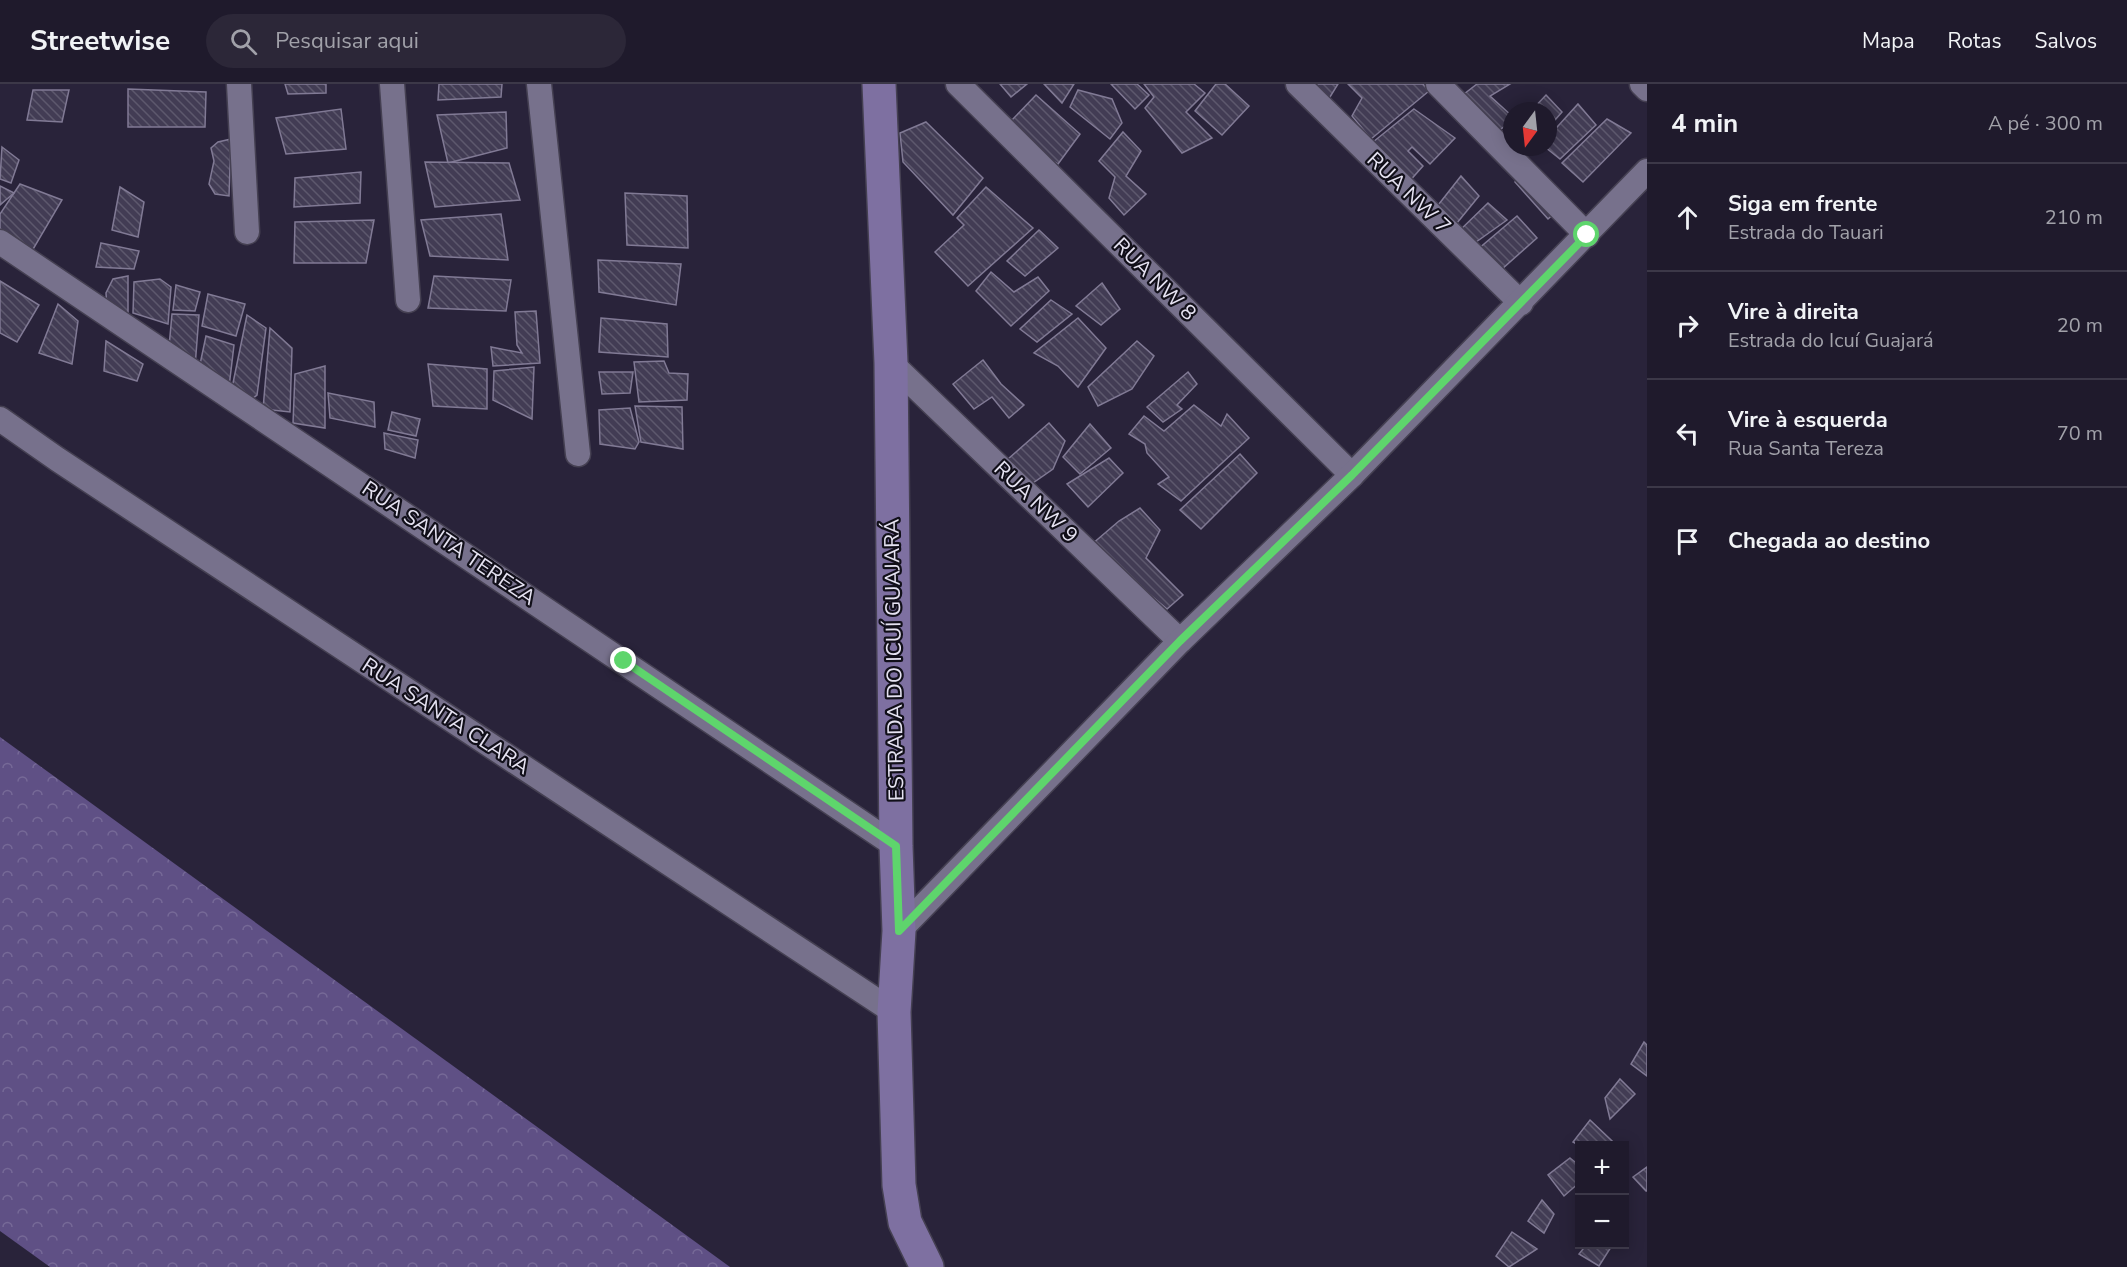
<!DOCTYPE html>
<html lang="pt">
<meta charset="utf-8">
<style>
body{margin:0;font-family:"Nunito Sans",sans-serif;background:#2c2738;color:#f1f3f6}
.controls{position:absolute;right:18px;bottom:18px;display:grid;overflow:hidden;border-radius:0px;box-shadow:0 3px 15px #0003}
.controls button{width:54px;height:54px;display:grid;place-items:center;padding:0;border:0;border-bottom:2px solid #3c3848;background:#1f1a2c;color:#f1f3f6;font:30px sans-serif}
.compass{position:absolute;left:1503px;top:18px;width:54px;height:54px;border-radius:50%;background:#1f1a2c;box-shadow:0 3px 15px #0003;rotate:195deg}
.stop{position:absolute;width:18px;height:18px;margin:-14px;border:4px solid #5ed56c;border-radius:50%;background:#fff}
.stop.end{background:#5ed56c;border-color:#fff;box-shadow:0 2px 6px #0008}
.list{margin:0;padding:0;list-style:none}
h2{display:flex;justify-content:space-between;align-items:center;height:78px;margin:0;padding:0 24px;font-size:26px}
h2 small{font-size:20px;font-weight:400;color:#a1a1a9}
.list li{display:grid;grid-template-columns:39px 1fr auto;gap:18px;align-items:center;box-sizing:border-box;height:108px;padding:0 24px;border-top:2px solid #3c3848}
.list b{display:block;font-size:22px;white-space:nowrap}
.list p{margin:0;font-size:20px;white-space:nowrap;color:#a1a1a9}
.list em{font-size:20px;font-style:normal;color:#a1a1a9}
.icon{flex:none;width:33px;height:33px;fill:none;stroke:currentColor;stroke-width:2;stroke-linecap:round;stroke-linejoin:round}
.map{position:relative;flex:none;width:1647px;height:1183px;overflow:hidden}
header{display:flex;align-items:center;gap:36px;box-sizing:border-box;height:84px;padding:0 30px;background:#1f1a2c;border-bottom:2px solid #3c3848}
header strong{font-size:28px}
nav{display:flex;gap:33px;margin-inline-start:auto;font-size:21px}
.search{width:420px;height:54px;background:#2c2738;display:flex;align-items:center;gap:15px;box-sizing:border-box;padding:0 21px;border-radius:33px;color:#a1a1a9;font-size:22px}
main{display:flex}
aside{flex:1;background:#1f1a2c}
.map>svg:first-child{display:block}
.forest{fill:url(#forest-crowns)}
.building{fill:url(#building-back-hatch);stroke:#817a95;stroke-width:1.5}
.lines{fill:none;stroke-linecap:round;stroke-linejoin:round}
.street-casing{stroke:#454052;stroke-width:27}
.secondary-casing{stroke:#454052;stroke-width:36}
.street{stroke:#77718c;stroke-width:24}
.secondary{stroke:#7e70a1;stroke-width:33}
.route{stroke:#5ed56c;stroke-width:8}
.labels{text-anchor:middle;stroke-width:4.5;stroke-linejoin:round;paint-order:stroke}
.street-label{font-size:21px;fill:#e6e3f2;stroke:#110f19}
</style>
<header>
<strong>Streetwise</strong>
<div class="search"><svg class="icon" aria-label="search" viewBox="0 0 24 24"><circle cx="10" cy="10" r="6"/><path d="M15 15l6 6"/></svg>Pesquisar aqui</div>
<nav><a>Mapa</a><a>Rotas</a><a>Salvos</a></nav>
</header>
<main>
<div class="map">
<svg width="1647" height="1183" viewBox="0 0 1647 1183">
<defs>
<pattern id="forest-crowns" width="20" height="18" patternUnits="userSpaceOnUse" patternTransform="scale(1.5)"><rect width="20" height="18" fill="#5f5085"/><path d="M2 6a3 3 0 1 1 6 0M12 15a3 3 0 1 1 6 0" fill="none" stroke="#766997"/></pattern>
<pattern id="building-back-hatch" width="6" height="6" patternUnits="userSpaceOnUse" patternTransform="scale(1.5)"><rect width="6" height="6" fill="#423c54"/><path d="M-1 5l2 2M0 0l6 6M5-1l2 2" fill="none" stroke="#5d586d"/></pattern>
</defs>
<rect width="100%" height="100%" fill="#29233a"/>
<!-- forest -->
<polygon class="forest" points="0,653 730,1183 50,1183 0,1147"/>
<!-- building -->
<g class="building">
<polygon points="285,0 326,0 326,9 288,10"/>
<polygon points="439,0 502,0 501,13 438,16"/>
<polygon points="1000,0 1027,0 1011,13"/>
<polygon points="1044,0 1074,0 1062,19"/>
<polygon points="1111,0 1137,0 1149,11 1135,25"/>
<polygon points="1144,0 1194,0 1205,9 1186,28 1212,54 1182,69 1145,24 1154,13"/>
<polygon points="1216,0 1225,0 1249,22 1222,51 1195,27"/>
<polygon points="1306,0 1338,0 1325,21"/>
<polygon points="1348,0 1423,0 1429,7 1371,55 1352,32 1362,14"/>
<polygon points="1477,0 1510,0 1490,12 1512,32 1512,37 1498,47 1464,10"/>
<polygon points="128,5 206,8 205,43 128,43"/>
<polygon points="33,6 69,6 62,38 27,36"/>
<polygon points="1078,6 1112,15 1122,39 1110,55 1070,23"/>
<polygon points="1036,11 1080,50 1058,80 1038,69 1011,37"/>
<polygon points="1546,11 1562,28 1548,44 1548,27 1531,27"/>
<polygon points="1578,20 1596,41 1560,75 1545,63 1548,63 1548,53"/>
<polygon points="341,25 346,65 286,70 276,34"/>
<polygon points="1414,25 1455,54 1430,80 1412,63 1408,67 1423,82 1407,100 1373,58"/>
<polygon points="506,28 507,64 448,79 437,31"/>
<polygon points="1607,35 1631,49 1583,98 1562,79"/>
<polygon points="926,38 983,94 953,131 903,78 900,49"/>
<polygon points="1123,48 1141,67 1126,92 1146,110 1124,131 1109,114 1115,93 1099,77"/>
<polygon points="231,55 229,112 215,110 209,100 214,77 211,64 218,58"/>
<polygon points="2,63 19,76 11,99 0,95"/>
<polygon points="425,78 509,79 520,116 435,123"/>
<polygon points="361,88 360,119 294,123 295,94"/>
<polygon points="1523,88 1557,127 1548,135 1515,98"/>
<polygon points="1461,92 1479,112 1452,145 1435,125"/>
<polygon points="20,100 62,116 32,167 0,150 0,130"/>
<polygon points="0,102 14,109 0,121"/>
<polygon points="120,103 144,118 138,153 112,146"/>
<polygon points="986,103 1033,144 968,202 935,168 964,141 957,134"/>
<polygon points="625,109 687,112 688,164 627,161"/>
<polygon points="1488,119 1507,136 1469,163 1458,148"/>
<polygon points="501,130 508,176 430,172 421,136"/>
<polygon points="1517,132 1537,154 1502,185 1477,166"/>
<polygon points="374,136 366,179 294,179 295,138"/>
<polygon points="1039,146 1058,164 1025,192 1007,177"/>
<polygon points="101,159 139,167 134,185 96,183"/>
<polygon points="598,176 681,180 676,221 599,208"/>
<polygon points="991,188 1014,208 1038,193 1049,207 1011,242 976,207"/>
<polygon points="128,192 128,229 107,225 106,209 113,195"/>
<polygon points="434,192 511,196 506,227 428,224"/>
<polygon points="160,195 171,203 168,240 133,229 134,198"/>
<polygon points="0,197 39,221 17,258 0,249"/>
<polygon points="1102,199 1120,225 1101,241 1076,222"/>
<polygon points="176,201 200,208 195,227 173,226"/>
<polygon points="208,210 245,220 236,252 202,242"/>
<polygon points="1051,216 1072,230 1037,258 1020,245"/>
<polygon points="58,220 78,237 72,280 39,269"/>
<polygon points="536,227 540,279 493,282 491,263 522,269 517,261 515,228"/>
<polygon points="172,230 199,231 195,283 169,263"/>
<polygon points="247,231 266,244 257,311 251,316 232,304"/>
<polygon points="601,234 667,240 668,273 599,268"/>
<polygon points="1078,234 1106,264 1078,303 1058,282 1034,269"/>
<polygon points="270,244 292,264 290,328 263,325"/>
<polygon points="206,252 234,261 229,303 199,285"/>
<polygon points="106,257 143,280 137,297 104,287"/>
<polygon points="1137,257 1154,272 1132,305 1098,322 1088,303"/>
<polygon points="983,276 1001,300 1024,321 1009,334 992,313 974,325 953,300"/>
<polygon points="664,277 669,289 688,290 687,316 639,318 634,278"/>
<polygon points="428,280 487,285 487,325 433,322"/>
<polygon points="325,282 325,344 293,339 295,290"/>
<polygon points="534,283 532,335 493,316 494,287"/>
<polygon points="599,288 633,288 630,309 602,310"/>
<polygon points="1188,288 1197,300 1177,321 1182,325 1163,338 1147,323"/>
<polygon points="328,309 374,318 375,343 330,334"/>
<polygon points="1194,321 1221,342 1227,330 1249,354 1181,417 1158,400 1169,393 1147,369 1145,360 1129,350 1144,332 1164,347"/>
<polygon points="635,322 682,323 683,365 641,358"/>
<polygon points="630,324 639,358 635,365 600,360 599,326"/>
<polygon points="392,328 420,335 416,352 388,346"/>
<polygon points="1049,339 1065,357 1053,385 1030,401 1008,375"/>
<polygon points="1090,340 1111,364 1080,390 1063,373"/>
<polygon points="384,349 418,356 415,374 385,365"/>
<polygon points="1240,370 1257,389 1201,445 1180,426"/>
<polygon points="1109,374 1123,389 1088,423 1067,400"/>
<polygon points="1140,424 1160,446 1146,474 1183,511 1167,525 1091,461 1119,437"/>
<polygon points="1644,958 1647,961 1647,992 1631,980"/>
<polygon points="1620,995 1635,1010 1610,1035 1605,1014"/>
<polygon points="1590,1036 1612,1057 1604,1062 1580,1062 1573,1058"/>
<polygon points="1570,1074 1580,1082 1580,1098 1564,1112 1548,1091"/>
<polygon points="1647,1083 1647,1107 1646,1107 1633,1093"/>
<polygon points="1542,1116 1554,1130 1544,1149 1528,1137"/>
<polygon points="1512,1148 1537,1165 1509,1183 1496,1172"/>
<polygon points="1587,1160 1611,1163 1599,1182 1579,1170"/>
</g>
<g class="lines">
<defs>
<g id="street">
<polyline points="239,0 247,148"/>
<polyline points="392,0 408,216"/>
<polyline points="539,0 578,370"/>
<polyline points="958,0 1352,391"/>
<polyline points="1298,0 1521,219"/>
<polyline points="1438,0 1587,151"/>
<polyline points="1642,0 1647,5"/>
<polyline points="0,158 896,762"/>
<polyline points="891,279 1180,557"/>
<polyline points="0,335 57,375 894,928"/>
<polyline points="899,847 1180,557 1352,391 1647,87"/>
</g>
<polyline id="secondary" points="879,0 891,279 896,762 899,847 894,928 899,1101 905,1138 927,1183"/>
</defs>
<!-- street casing -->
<use href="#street" class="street-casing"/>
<!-- secondary casing -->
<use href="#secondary" class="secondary-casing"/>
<!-- street -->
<use href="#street" class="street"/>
<!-- secondary -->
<use href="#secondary" class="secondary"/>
</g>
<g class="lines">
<!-- route -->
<polyline class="route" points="624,577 896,762 899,847 1180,557 1352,391 1587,151"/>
</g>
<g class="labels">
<!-- street labels -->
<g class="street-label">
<text transform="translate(1409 109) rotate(44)" y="7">RUA NW 7</text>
<text transform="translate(1155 195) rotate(45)" y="7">RUA NW 8</text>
<text transform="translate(1036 418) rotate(44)" y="7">RUA NW 9</text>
<text transform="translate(449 459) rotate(34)" y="7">RUA SANTA TEREZA</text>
<text transform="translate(894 576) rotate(-91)" y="7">ESTRADA DO ICUÍ GUAJARÁ</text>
<text transform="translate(446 632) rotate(33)" y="7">RUA SANTA CLARA</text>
</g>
</g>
</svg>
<div class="controls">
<button>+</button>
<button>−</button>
</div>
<svg class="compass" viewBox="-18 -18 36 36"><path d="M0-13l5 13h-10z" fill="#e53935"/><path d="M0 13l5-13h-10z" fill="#a1a1a9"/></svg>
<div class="stop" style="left:1587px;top:151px"></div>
<div class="stop end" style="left:624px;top:577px"></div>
</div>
<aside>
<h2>4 min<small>A pé · 300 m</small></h2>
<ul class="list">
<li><svg class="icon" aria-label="ahead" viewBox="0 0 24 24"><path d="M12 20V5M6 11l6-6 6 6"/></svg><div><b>Siga em frente</b><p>Estrada do Tauari</p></div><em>210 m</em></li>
<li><svg class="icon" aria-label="right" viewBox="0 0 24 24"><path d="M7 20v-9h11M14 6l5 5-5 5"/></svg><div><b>Vire à direita</b><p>Estrada do Icuí Guajará</p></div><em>20 m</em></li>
<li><svg class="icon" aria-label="left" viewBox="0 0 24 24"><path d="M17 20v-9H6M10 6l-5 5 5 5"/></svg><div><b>Vire à esquerda</b><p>Rua Santa Tereza</p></div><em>70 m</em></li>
<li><svg class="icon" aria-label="arrive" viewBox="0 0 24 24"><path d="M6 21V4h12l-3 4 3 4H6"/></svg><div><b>Chegada ao destino</b></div></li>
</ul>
</aside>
</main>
